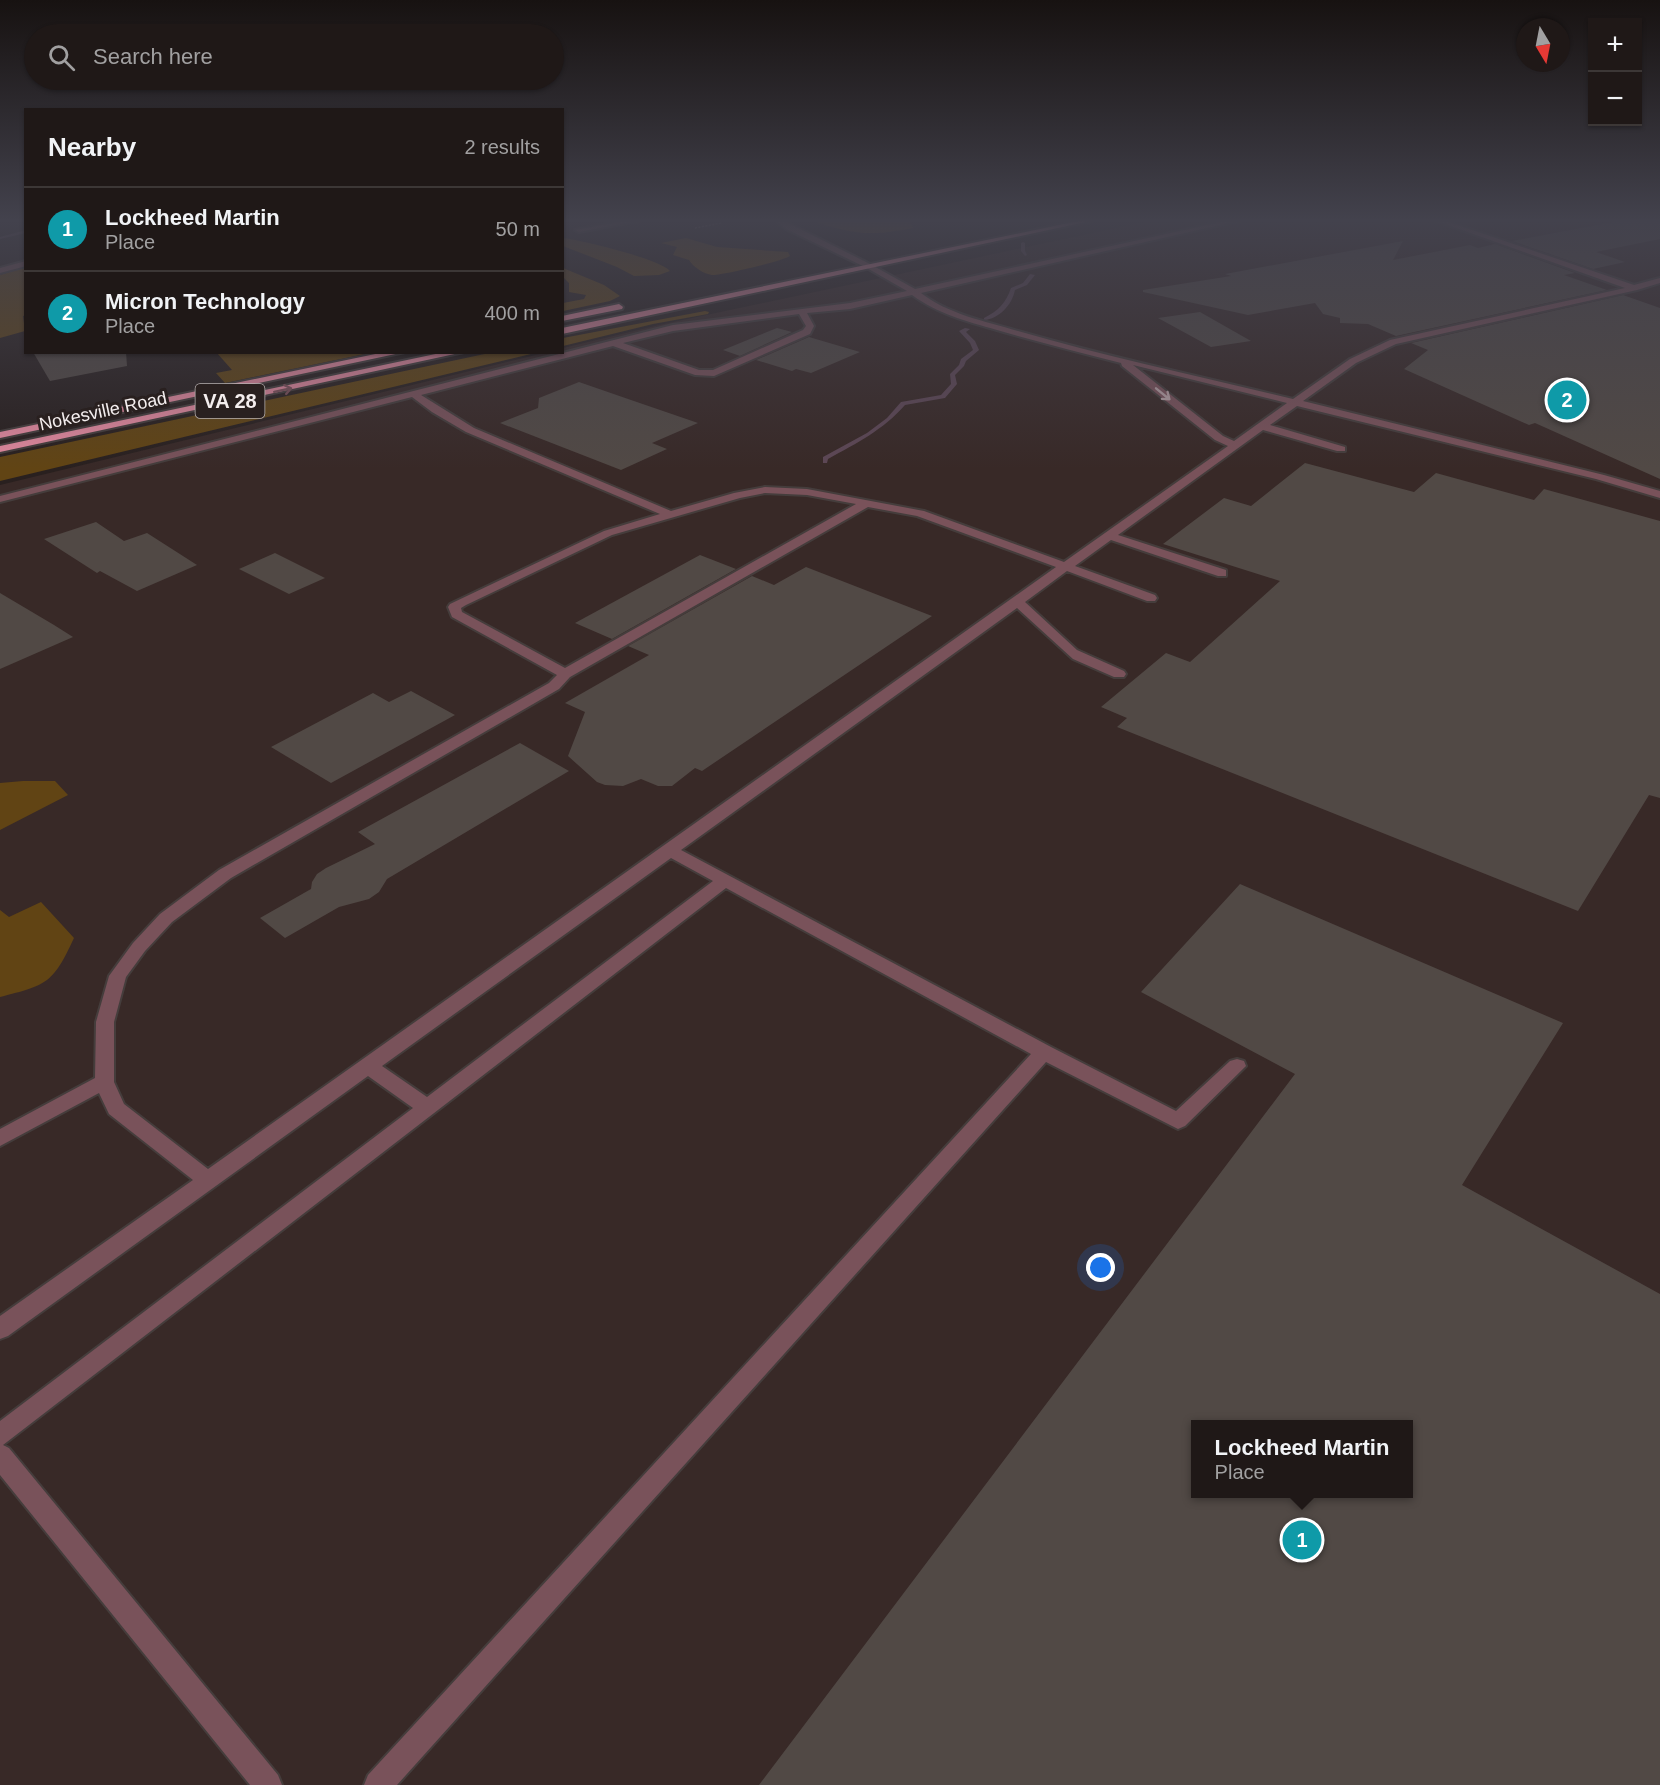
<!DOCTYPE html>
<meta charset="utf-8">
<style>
body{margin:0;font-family:Arial,sans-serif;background:#2c2524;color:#f1f3f6}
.controls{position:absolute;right:18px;top:18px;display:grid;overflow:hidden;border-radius:0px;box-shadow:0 2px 4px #0004}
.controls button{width:54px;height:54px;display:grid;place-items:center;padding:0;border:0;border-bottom:2px solid #3c3736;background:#1f1817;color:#f1f3f6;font:30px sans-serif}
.compass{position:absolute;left:1516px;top:18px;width:54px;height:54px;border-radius:50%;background:#1f1817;box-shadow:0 2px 4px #0004;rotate:170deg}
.you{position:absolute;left:1101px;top:1268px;width:21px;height:21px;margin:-15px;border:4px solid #fff;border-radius:50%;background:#1a73e8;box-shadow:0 0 0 9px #1a73e833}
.badge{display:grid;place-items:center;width:39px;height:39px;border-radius:50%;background:#57d570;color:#fff;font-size:20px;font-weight:700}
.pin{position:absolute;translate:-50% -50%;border:3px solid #fff;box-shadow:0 2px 6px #0006}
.popup{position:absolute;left:1191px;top:1420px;width:222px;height:78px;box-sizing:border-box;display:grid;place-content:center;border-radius:0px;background:#1f1817;filter:drop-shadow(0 2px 4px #0005);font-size:20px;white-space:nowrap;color:#a1a0a1}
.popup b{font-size:22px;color:#f1f3f6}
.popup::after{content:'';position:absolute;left:50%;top:100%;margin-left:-12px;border:12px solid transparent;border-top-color:#1f1817}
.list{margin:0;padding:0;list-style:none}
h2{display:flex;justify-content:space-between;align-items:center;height:78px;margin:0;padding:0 24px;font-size:26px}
h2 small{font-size:20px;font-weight:400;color:#a1a0a1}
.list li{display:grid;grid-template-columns:39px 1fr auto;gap:18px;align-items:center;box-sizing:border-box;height:84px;padding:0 24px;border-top:2px solid #3c3736}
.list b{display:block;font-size:22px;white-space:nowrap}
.list p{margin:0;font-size:20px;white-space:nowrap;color:#a1a0a1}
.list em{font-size:20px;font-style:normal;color:#a1a0a1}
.icon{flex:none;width:33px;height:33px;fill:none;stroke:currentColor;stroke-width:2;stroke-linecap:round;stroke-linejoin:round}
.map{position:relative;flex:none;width:1660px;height:1785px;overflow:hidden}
.search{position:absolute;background:#1f1817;box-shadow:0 2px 4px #0004;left:24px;top:24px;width:540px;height:66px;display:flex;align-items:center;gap:15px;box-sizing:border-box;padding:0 21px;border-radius:33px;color:#a1a0a1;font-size:22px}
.panel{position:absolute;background:#1f1817;box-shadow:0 2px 4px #0004;left:24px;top:108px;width:540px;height:246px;border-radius:0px}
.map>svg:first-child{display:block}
.built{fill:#382927;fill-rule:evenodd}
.green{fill:#614414}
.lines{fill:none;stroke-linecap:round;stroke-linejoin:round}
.stream{fill:#5d4755;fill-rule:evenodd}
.building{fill:#514945;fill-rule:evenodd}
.service-casing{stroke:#453d3c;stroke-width:4}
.minor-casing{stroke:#453d3c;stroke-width:4}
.trunk-casing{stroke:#453d3c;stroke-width:4}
.path{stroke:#938c8b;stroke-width:1.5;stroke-dasharray:2 1.5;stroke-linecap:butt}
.service{fill:#79525a;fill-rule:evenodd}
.minor{fill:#79525a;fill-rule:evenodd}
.trunk{fill:#e0889d;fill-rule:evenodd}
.oneway{stroke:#7b4f58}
.oneway2{stroke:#b6a0a4}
.labels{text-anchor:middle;stroke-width:6;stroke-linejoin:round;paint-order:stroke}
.far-street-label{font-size:18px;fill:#f4eeee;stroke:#29201f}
.shield{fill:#29201f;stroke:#b7b0b0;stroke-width:1.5}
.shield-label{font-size:20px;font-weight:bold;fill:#f4eeee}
</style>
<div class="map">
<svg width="1660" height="1785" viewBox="0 0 1660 1785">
<rect width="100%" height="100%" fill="#29201f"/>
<!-- built -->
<path class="built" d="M1154 220H1660V1785H0V485L544 353 562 352 563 348 659 325ZM1196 1424H1408V1494H1196Z"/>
<!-- green -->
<g class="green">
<path d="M810 220H909L913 228C868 237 852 234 810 220Z"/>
<path d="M563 238C581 240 660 259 670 271L659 275 634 276 617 267 563 246Z"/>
<path d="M686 238 717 247 788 252 790 256C783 261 720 276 712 275 704 274 693 267 689 260L673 255 677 247 661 243Z"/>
<polygon points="25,267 26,315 23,316 25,331 0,338 0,275"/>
<polygon points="563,268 604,285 620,296 610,301 563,311 563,303 584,299 586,295 569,292 569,283 563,277"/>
<polygon points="705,311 709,312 708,314 653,324 563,346 563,338"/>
<polygon points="363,352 365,354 225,383 216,373 232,370 217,353"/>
<polygon points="494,352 535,353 0,481 0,457"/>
<polygon points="23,781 55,781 68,795 0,830 0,783"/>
<path d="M41 902 74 938C53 983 48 985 0 997V910L9 917Z"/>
</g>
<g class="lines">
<!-- stream -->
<g class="stream">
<polygon points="26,230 26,233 0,239 0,237"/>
<polygon points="1023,242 1025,243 1025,251 1027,255 1025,256 1021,251 1021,243"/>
<path d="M1030 274 1035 275 1027 285 1015 290C1012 305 999 319 984 320V318C998 311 1006 303 1011 288L1023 283Z"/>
<path d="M965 328 970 329 966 332 975 341 979 350 966 361 964 366 955 375 957 384 945 398 905 405C883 430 857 443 828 459L827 463H823V457L867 433 887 418 901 402 941 395 951 384 950 374 959 365 961 359 973 350 970 343 959 331Z"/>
</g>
</g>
<!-- building -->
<g class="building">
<polygon points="1624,220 1660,220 1660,239 1596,252 1625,262 1593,269 1512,241"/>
<polygon points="1403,241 1393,260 1470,245 1478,248 1495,244 1575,273 1564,275 1607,290 1396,336 1368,324 1340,323 1340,318 1323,314 1315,303 1248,315 1143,292 1143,290 1231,276 1225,274"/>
<polygon points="1623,295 1660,308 1660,479 1535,423 1529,425 1404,369 1428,350 1411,343"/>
<polygon points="1200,312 1251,341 1211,347 1158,318"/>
<polygon points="777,328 792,332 740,356 723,350"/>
<polygon points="809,337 860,352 811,373 796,369 792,371 756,360"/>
<polygon points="33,352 126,352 127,366 50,381"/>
<polygon points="579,382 631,400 698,423 652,443 667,449 621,470 500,423 538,408 539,398"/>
<polygon points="1305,463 1414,492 1436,473 1534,500 1544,489 1660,521 1660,798 1649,795 1578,911 1117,727 1127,718 1101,707 1166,653 1190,662 1280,581 1163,544 1224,498 1251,506"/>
<polygon points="96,522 124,541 147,533 197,565 137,591 100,571 97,573 44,539"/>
<polygon points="275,553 325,578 289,594 239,569"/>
<polygon points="700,555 736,569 612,639 575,623"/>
<polygon points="806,567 932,616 702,771 695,768 672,786 658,786 641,779 623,786 605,785 597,782 568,756 585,712 565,703 649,655 628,646 752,576 774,585"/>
<polygon points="0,593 54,625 73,637 0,669"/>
<polygon points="411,691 455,715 331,783 271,747 373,693 389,702"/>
<polygon points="520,743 569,771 387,879 379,892 369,899 339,907 285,938 260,918 311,889 312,882 317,874 326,868 375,844 358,832"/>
<path d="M1240 884 1563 1023 1462 1185 1660 1294V1785H759L1295 1074 1141 992ZM1196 1425H1408V1494H1196Z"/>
</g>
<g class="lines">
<defs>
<g id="service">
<polygon points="629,220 643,220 579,232 575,230"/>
<path d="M1230 220H1242L921 293C948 314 984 321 1018 331 1108 357 1202 377 1293 399L1350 359 1390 340 1625 288 1434 220H1443L1634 285 1660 278V283L1637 290 1396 344 1356 363 1303 401 1604 475 1660 491V498L1596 479 1297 406 1270 425 1345 447V451H1337L1263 430 1118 535 1226 570V576H1218L1111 540 1075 566 1155 595 1157 598 1155 601H1147L1067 571 1025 602 1077 650 1124 671 1126 674 1124 677H1114L1073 659 1017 608 681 850 1051 1047 1176 1111 1230 1061 1237 1059 1244 1061 1246 1066 1185 1126 1178 1129 1046 1062 397 1785H364L368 1775 1031 1054 726 888 3 1445 9 1448 278 1775 282 1785H250L0 1475V1421L413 1108 368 1076 8 1336 0 1339V1316L193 1180 109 1114 99 1093 0 1146V1129L95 1078 96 1022 109 976 133 943 160 914 219 870 549 683 557 675 452 617 448 607 450 604 604 531 660 514 466 432 432 412 412 397 0 502V496L673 325 850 303 907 291 867 268 866 266 870 264 915 289ZM912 295C938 314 966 321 997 330 1038 342 1079 352 1121 363L1122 366 1215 440 1228 446 1064 562 924 511 807 489 765 487 734 493 671 511 474 428 421 395 613 346 695 375 714 376 810 334 814 326 807 313 850 309ZM799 314 806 326 803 330 713 370H699L623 343 673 331ZM1133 365 1287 403 1234 441 1223 436ZM765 493 807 495 856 504 565 668 462 612 461 608 466 605 612 535 740 498ZM868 507 917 516 1056 567 208 1169 124 1104 114 1082V1022L126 977 145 951 172 922 231 878 559 689 570 677ZM671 858 713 881 427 1097 382 1066Z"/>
</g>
<g id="minor">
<polygon points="775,220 782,220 874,266 867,268 786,229"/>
<polygon points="26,261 26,266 0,273 0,268"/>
</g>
<g id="trunk">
<polygon points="1083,220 1095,220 562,334 562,328"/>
<polygon points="619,304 623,307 622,309 562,321 562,316"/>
<polygon points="385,352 405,352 0,438 0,432"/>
<polygon points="445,352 464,352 0,452 0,446"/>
</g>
</defs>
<!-- service casing -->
<use href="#service" class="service-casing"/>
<!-- minor casing -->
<use href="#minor" class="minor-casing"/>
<!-- trunk casing -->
<use href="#trunk" class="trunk-casing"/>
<!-- path -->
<polyline class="path" points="695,228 722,223"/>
<!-- service -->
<use href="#service" class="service"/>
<!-- minor -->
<use href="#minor" class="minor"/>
<!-- trunk -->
<use href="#trunk" class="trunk"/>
</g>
<!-- one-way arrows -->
<defs><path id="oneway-shaft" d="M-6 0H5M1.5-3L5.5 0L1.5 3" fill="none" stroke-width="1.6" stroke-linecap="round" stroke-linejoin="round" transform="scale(1.5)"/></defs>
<use class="oneway" href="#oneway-shaft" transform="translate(283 390) rotate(-12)"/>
<use class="oneway2" href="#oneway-shaft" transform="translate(1163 394) rotate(39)"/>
<!-- sky -->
<linearGradient id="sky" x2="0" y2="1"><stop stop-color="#171211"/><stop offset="0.47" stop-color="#43424d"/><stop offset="1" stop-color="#43424d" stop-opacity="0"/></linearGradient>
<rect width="1660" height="469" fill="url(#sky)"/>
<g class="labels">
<!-- far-street labels -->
<g class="far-street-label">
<text transform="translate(103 411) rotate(-12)" y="6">Nokesville Road</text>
</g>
<!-- shield labels -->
<rect class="shield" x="195.5" y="384" width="69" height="34" rx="4.5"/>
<g class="shield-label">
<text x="230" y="408">VA 28</text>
</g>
</g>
</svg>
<div class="controls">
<button>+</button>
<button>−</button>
</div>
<svg class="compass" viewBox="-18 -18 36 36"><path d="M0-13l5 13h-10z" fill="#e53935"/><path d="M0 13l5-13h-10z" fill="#a1a0a1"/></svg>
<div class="you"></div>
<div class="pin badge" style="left:1302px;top:1540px;background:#0f9aa8">1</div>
<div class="popup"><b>Lockheed Martin</b>Place</div>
<div class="pin badge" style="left:1567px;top:400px;background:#0f9aa8">2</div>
<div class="search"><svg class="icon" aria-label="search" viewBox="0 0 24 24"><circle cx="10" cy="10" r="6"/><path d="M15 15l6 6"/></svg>Search here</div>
<section class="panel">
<h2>Nearby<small>2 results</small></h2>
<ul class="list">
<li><span class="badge" style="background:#0f9aa8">1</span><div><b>Lockheed Martin</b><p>Place</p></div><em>50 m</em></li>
<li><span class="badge" style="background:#0f9aa8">2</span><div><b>Micron Technology</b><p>Place</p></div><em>400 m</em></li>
</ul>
</section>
</div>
